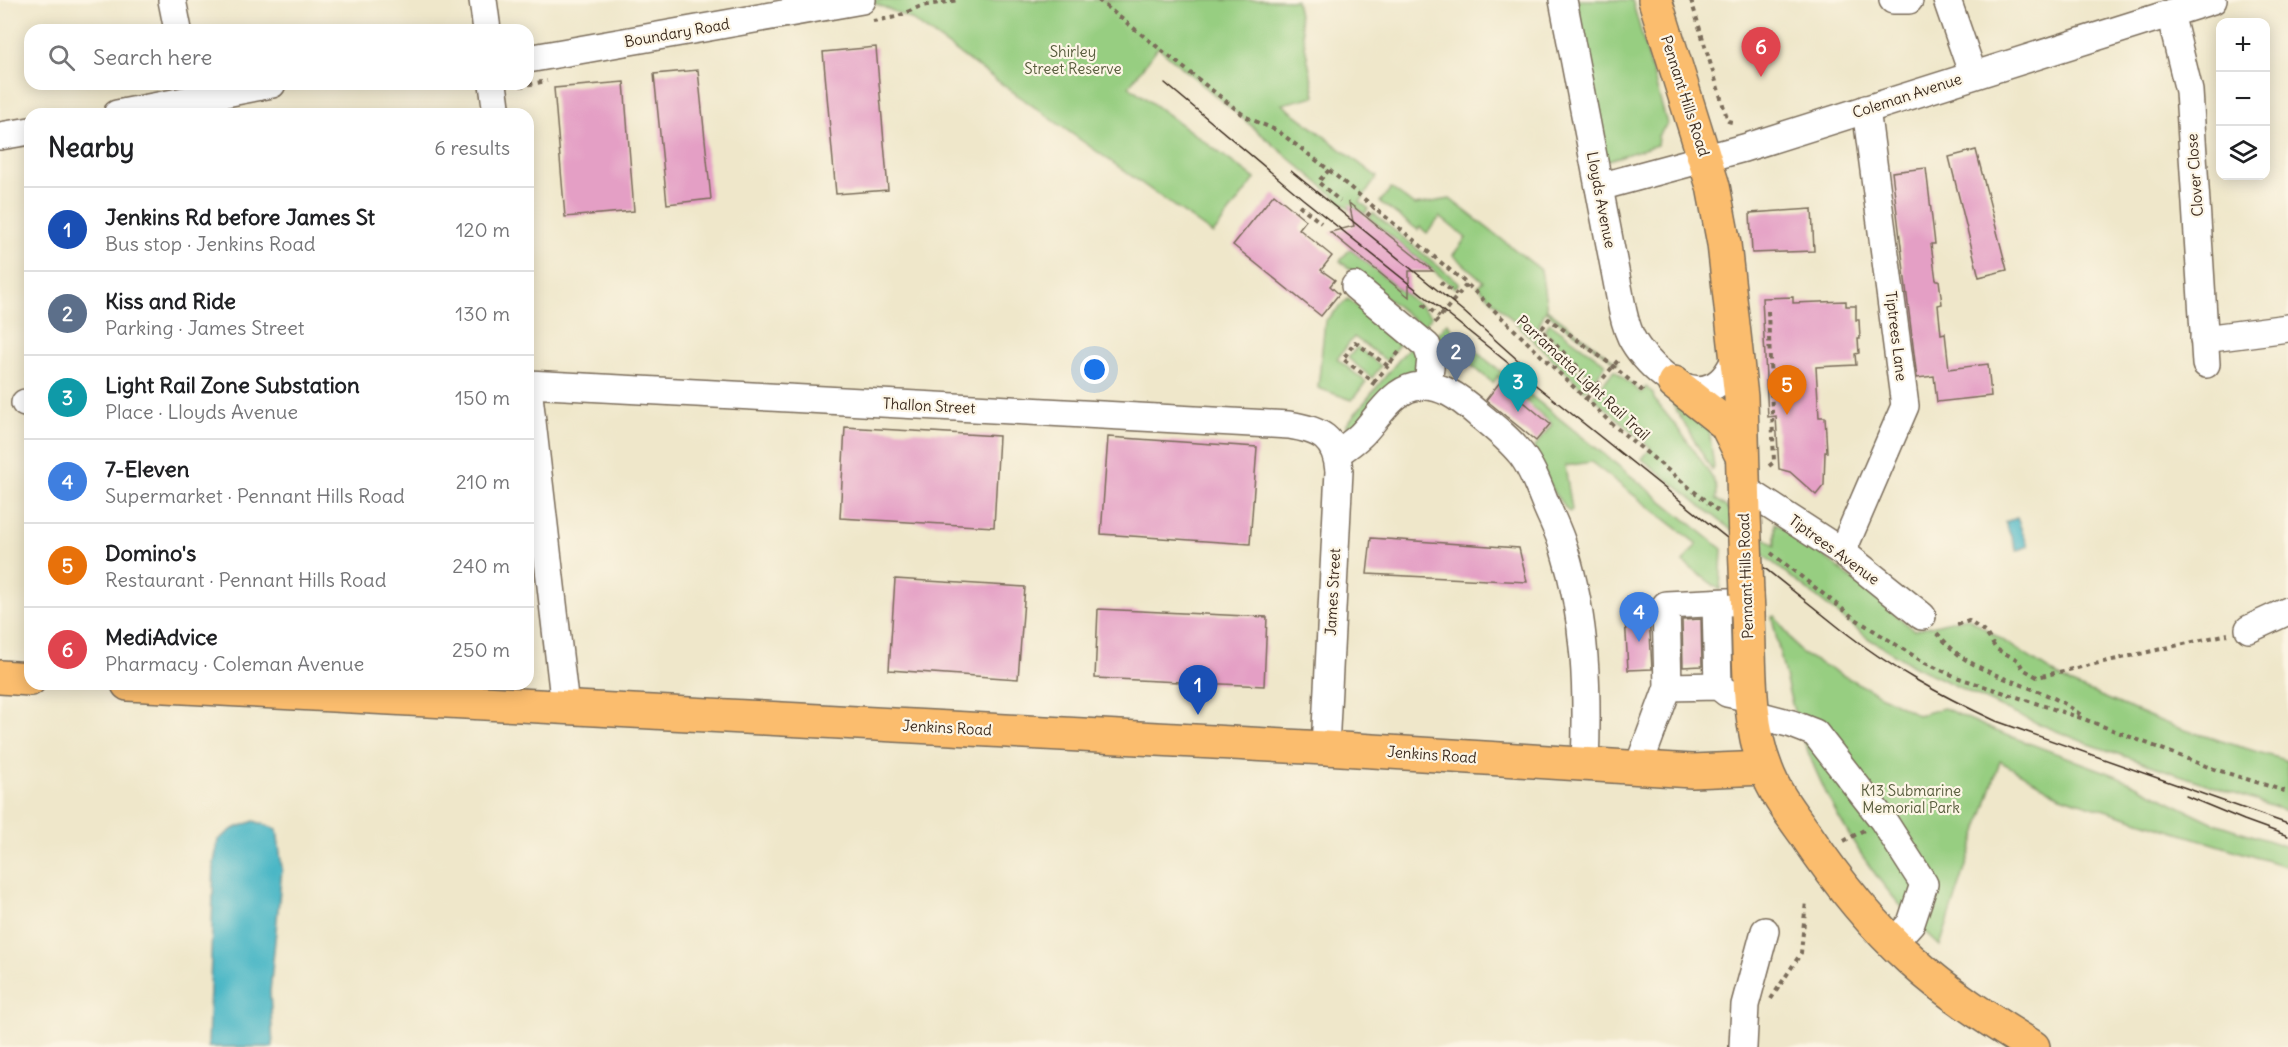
<!DOCTYPE html>
<meta charset="utf-8">
<style>
body{margin:0;font-family:Delius,sans-serif;background:#f2f2f2;color:#202124}
.controls{position:absolute;right:18px;top:18px;display:grid;overflow:hidden;border-radius:12px;box-shadow:0 3px 15px #0003}
.controls button{width:54px;height:54px;display:grid;place-items:center;padding:0;border:0;border-bottom:2px solid #e0e0e0;background:#fff;color:#202124;font:30px sans-serif}
.you{position:absolute;left:1095px;top:370px;width:21px;height:21px;margin:-15px;border:4px solid #fff;border-radius:50%;background:#1a73e8;box-shadow:0 0 0 9px #1a73e833}
.badge{display:grid;place-items:center;width:39px;height:39px;border-radius:50%;background:#b5179e;color:#fff;font-size:20px;font-weight:700}
.pin{position:absolute;translate:-50% -50px;filter:drop-shadow(0 2px 3px #0008)}
.pin::after{content:'';position:absolute;top:32px;width:21px;height:18px;background:inherit;clip-path:polygon(0 0,100% 0,50% 100%)}
.list{margin:0;padding:0;list-style:none}
h2{display:flex;justify-content:space-between;align-items:center;height:78px;margin:0;padding:0 24px;font-size:26px}
h2 small{font-size:20px;font-weight:400;color:#757577}
.list li{display:grid;grid-template-columns:39px 1fr auto;gap:18px;align-items:center;box-sizing:border-box;height:84px;padding:0 24px;border-top:2px solid #e0e0e0}
.list b{display:block;font-size:22px;white-space:nowrap}
.list p{margin:0;font-size:20px;white-space:nowrap;color:#757577}
.list em{font-size:20px;font-style:normal;color:#757577}
.icon{flex:none;width:33px;height:33px;fill:none;stroke:currentColor;stroke-width:2;stroke-linecap:round;stroke-linejoin:round}
.map{position:relative;flex:none;width:2288px;height:1047px;overflow:hidden}
.search{position:absolute;background:#fff;box-shadow:0 3px 15px #0003;left:24px;top:24px;width:510px;height:66px;display:flex;align-items:center;gap:15px;box-sizing:border-box;padding:0 21px;border-radius:18px;color:#757577;font-size:22px}
.panel{position:absolute;background:#fff;box-shadow:0 3px 15px #0003;left:24px;top:108px;width:510px;height:582px;border-radius:18px}
.map>svg:first-child{display:block}
.green{fill:#97ce81;stroke:#697c50;stroke-width:1.5}
.water{fill:#4bb7c6;stroke:#437072;stroke-width:1.5}
.building{fill:#e49fc5}
.lines{fill:none;stroke-linecap:round;stroke-linejoin:round}
.minor-casing{stroke:#7a6c5a;stroke-width:30}
.major-casing{stroke:#7a6c5a;stroke-width:36}
.highway-casing{stroke:#7a6c5a;stroke-width:36}
.path{stroke:#7a6c5a;stroke-width:4;stroke-dasharray:4.5 4.5;stroke-linecap:butt}
.minor{stroke:#fff;stroke-width:27}
.major{stroke:#fbbd6e;stroke-width:33}
.highway{stroke:#fbbd6e;stroke-width:33}
.tram{stroke:#3b2a1e;stroke-width:1.5}
.highway-bridge-casing{stroke:#7a6c5a;stroke-width:36;stroke-linecap:butt}
.highway-bridge{stroke:#fbbd6e;stroke-width:33}
.labels{text-anchor:middle;stroke-width:4.5;stroke-linejoin:round;paint-order:stroke}
.street-label{font-size:15px;fill:#3b2a1e;stroke:#fcf5e5}
.park-label{font-size:15px;fill:#575b3c;stroke:#fcf5e5}
</style>
<div class="map">
<svg width="2288" height="1047" viewBox="0 0 2288 1047">
<rect width="100%" height="100%" fill="#fcf5e5"/>
<filter id="ink" filterUnits="userSpaceOnUse"><feTurbulence type="fractalNoise" baseFrequency=".0167" numOctaves="2"/><feDisplacementMap in="SourceGraphic" scale="12" xChannelSelector="R" yChannelSelector="G"/><feConvolveMatrix kernelMatrix="1 2 1 2 8 2 1 2 1" color-interpolation-filters="sRGB"/></filter>
<filter id="wash" filterUnits="userSpaceOnUse"><feTurbulence type="fractalNoise" baseFrequency=".008" numOctaves="4" result="noise"/><feDisplacementMap in="SourceGraphic" scale="24" xChannelSelector="R" yChannelSelector="G"/><feGaussianBlur stdDeviation="1.35" result="paint"/><feColorMatrix in="noise" values="0 0 0 0 0 0 0 0 0 0 0 0 0 0 0 0 0 1.4 0 .05"/><feComposite in="paint" operator="in"/></filter>
<g filter="url(#wash)">
<rect width="100%" height="100%" fill="#efe7ca"/>
<!-- green -->
<g class="green">
<polygon points="867,0 1296,0 1315,96 1282,104 1377,177 1360,202 1369,209 1365,214 1357,208 1353,212 1158,47 1129,86 1255,179 1213,234 909,18"/>
<polygon points="1576,0 1632,0 1667,124 1658,136 1657,145 1602,162 1601,154 1605,141"/>
<polygon points="1391,188 1414,205 1450,199 1541,270 1547,309 1618,364 1551,316 1546,310 1536,331 1591,384 1585,391 1478,286 1483,281 1453,255 1466,238 1440,217 1427,233 1420,227 1418,230 1380,202"/>
<polygon points="1373,213 1459,283 1455,288 1369,218"/>
<polygon points="1350,249 1432,316 1423,327 1340,261"/>
<polygon points="1348,299 1402,340 1387,361 1354,337 1337,359 1366,382 1352,400 1318,388 1325,321"/>
<polygon points="1447,323 1459,338 1722,549 1720,590 1683,562 1697,544 1591,462 1565,466 1572,510 1569,512 1554,493 1534,448 1552,424 1498,376 1493,383 1436,336"/>
<polygon points="1550,323 1606,364 1594,380 1544,330"/>
<polygon points="1410,346 1416,346 1421,366 1349,430 1346,425"/>
<polygon points="1357,347 1381,366 1372,378 1348,358"/>
<path d="M1614 370 1641 393 1646 387 1653 393 1654 399C1668 416 1713 471 1717 490 1717 491 1717 498 1716 499L1775 546V523L1808 543 1914 630 1967 617 2069 683 2175 727 2288 761V812L2086 743 2015 714 1914 666 1869 639 1642 459 1651 448 1593 397Z"/>
<polygon points="1679,403 1708,421 1714,468 1712,470 1673,405"/>
<path d="M1775 616 1802 654 1918 715 1944 708 1996 731 2117 776 2212 822 2288 847V867L2060 796 2000 761 1940 946C1871 883 1821 801 1794 711 1785 680 1779 649 1772 617Z"/>
</g>
<!-- water -->
<g class="water">
<polygon points="2017,518 2028,546 2017,551 2005,522"/>
<polygon points="254,821 277,829 282,869 270,992 273,1047 208,1047 214,863 218,840 233,829"/>
</g>
<g id="blocks">
<!-- building -->
<g class="building">
<polygon points="876,47 888,190 836,194 823,52"/>
<polygon points="698,70 711,199 667,204 654,74"/>
<polygon points="624,82 634,211 565,217 554,88"/>
<polygon points="1976,150 2007,270 1979,277 1949,157"/>
<polygon points="1926,168 1935,244 1931,244 1936,280 1939,280 1942,304 1938,305 1941,334 1945,333 1949,369 1988,364 1991,396 1937,402 1934,376 1917,378 1892,172"/>
<polygon points="1274,194 1306,220 1299,229 1332,256 1321,270 1335,280 1330,286 1339,294 1321,316 1233,245"/>
<polygon points="1349,203 1433,271 1409,271 1409,297 1330,232 1354,226"/>
<polygon points="1812,209 1814,251 1752,253 1750,213"/>
<polygon points="1793,297 1793,303 1846,301 1846,306 1856,306 1856,320 1859,320 1860,339 1858,339 1859,353 1855,354 1856,365 1816,367 1819,417 1825,417 1827,452 1825,452 1824,485 1816,495 1790,472 1779,469 1776,416 1768,417 1762,298"/>
<polygon points="1500,382 1550,424 1536,441 1486,400"/>
<polygon points="845,427 999,436 994,527 840,518"/>
<polygon points="1108,437 1257,447 1250,544 1101,534"/>
<polygon points="1371,538 1519,548 1527,582 1367,574"/>
<polygon points="895,579 1025,587 1018,679 889,670"/>
<polygon points="1098,609 1267,617 1264,686 1095,678"/>
<polygon points="1649,615 1652,669 1628,670 1625,616"/>
<polygon points="1701,619 1702,666 1683,667 1682,620"/>
</g>
</g>
</g>
<g filter="url(#ink)">
<use href="#blocks" fill-opacity="0" stroke="#7a6c5a" stroke-width="1.5"/>
<g class="lines">
<defs>
<g id="minor">
<polyline points="172,0 178,30"/>
<polyline points="483,0 487,30"/>
<path d="M1563 0 1621 302C1623 314 1626 326 1631 337 1643 361 1682 400 1711 387 1724 382 1731 368 1737 356"/>
<polyline points="1893,0 1909,0"/>
<polyline points="1947,0 1973,75"/>
<polyline points="2170,13 2189,91 2206,364"/>
<polyline points="528,59 862,0"/>
<polyline points="493,84 497,114"/>
<polyline points="117,114 272,84"/>
<polyline points="0,136 30,131"/>
<polyline points="1599,187 1744,148 2213,0"/>
<polyline points="1355,286 1427,346 1431,358 1428,386"/>
<polyline points="2204,339 2288,328"/>
<path d="M528 384 1289 425C1320 430 1336 437 1339 471L1325 748"/>
<polyline points="528,387 565,707"/>
<polyline points="25,403 30,404"/>
<path d="M1336 454C1345 448 1354 442 1361 435 1377 419 1391 392 1414 387 1439 381 1461 399 1478 414 1494 427 1509 439 1521 454 1533 469 1540 490 1547 507 1553 521 1560 535 1564 549 1586 619 1588 692 1585 765"/>
<polyline points="1743,488 1842,552 1922,616"/>
<polyline points="1842,552 1905,406 1866,109"/>
<polyline points="1716,603 1718,686"/>
<polyline points="2249,629 2288,611"/>
<polyline points="1668,687 1718,686 1727,693 1751,698"/>
<polyline points="1754,714 1792,724 1815,733 1883,820 1924,884 1911,923 1893,943"/>
<polyline points="1638,768 1668,687 1666,605 1748,601"/>
<polyline points="1743,1047 1745,1005 1765,931"/>
</g>
<g id="major">
<polyline points="0,677 30,679"/>
<polyline points="128,684 1325,748 1692,771 1765,768"/>
</g>
<g id="highway">
<polyline points="1655,0 1713,186 1724,244 1741,397 1744,514"/>
<polyline points="1674,383 1726,424 1741,454"/>
<path d="M1747 594C1751 649 1745 717 1766 769 1775 794 1791 814 1806 835 1836 880 1871 924 1911 960 1948 994 1991 1021 2033 1047"/>
</g>
</defs>
<!-- minor casing -->
<use href="#minor" class="minor-casing"/>
<!-- major casing -->
<use href="#major" class="major-casing"/>
<!-- highway casing -->
<use href="#highway" class="highway-casing"/>
<!-- path -->
<g class="path">
<polyline points="1098,0 1246,117 1278,131 1329,170 1467,284 1613,425 1718,511"/>
<polyline points="1691,0 1728,121 1736,123"/>
<polyline points="873,21 896,17 921,6 959,0"/>
<polyline points="520,86 547,81"/>
<polyline points="1329,170 1318,182 1340,201"/>
<polyline points="1299,205 1321,223"/>
<polyline points="1367,216 1374,208"/>
<polyline points="1440,282 1457,295"/>
<polyline points="1423,304 1440,317"/>
<polyline points="1768,311 1774,462 1769,466"/>
<polyline points="1435,323 1467,284"/>
<polyline points="1374,382 1388,366"/>
<polyline points="1372,385 1374,382 1343,359 1355,342 1388,366 1399,352"/>
<polyline points="1597,386 1541,330 1549,319 1613,366 1641,390 1644,387"/>
<polyline points="1586,399 1620,358"/>
<polyline points="1771,553 1854,618 1925,663 1959,678 2084,719 2211,768 2288,792"/>
<polyline points="1957,625 1969,621 1986,633 1996,649 2018,660 2023,669 2037,677 2228,634"/>
<path d="M1937 633C1946 643 1956 654 1968 661 2004 683 2050 689 2082 716"/>
<polyline points="1844,841 1864,830"/>
<polyline points="1771,999 1801,953 1806,901"/>
</g>
<!-- minor -->
<use href="#minor" class="minor"/>
<!-- major -->
<use href="#major" class="major"/>
<!-- highway -->
<use href="#highway" class="highway"/>
<!-- tram -->
<g class="tram">
<path d="M1165 83 1303 199 1842 630C1891 668 1940 695 1996 721L2288 824"/>
<polyline points="1291,171 1463,311 1520,362"/>
<polyline points="2186,796 2244,820 2288,836"/>
</g>
<defs>
<polyline id="highway-bridge" points="1744,514 1747,594"/>
</defs>
<!-- highway-bridge casing -->
<use href="#highway-bridge" class="highway-bridge-casing"/>
<!-- highway-bridge -->
<use href="#highway-bridge" class="highway-bridge"/>
</g>
</g>
<g class="labels">
<!-- street labels -->
<g class="street-label">
<text transform="translate(677 33) rotate(-10)" y="5">Boundary Road</text>
<text transform="translate(1685 96) rotate(72)" y="5">Pennant Hills Road</text>
<text transform="translate(1907 96) rotate(-18)" y="5">Coleman Avenue</text>
<text transform="translate(2195 175) rotate(-94)" y="5">Clover Close</text>
<text transform="translate(1601 200) rotate(79)" y="5">Lloyds Avenue</text>
<text transform="translate(1896 336) rotate(83)" y="5">Tiptrees Lane</text>
<text transform="translate(1583 378) rotate(43)" y="5">Parramatta Light Rail Trail</text>
<text transform="translate(929 406) rotate(3)" y="5">Thallon Street</text>
<text transform="translate(1834 550) rotate(36)" y="5">Tiptrees Avenue</text>
<text transform="translate(1746 576) rotate(-92)" y="5">Pennant Hills Road</text>
<text transform="translate(1333 592) rotate(-87)" y="5">James Street</text>
<text transform="translate(947 728) rotate(3)" y="5">Jenkins Road</text>
<text transform="translate(1432 755) rotate(4)" y="5">Jenkins Road</text>
</g>
<!-- park labels -->
<g class="park-label">
<text x="1073" y="57">Shirley<tspan x="1073" dy="17">Street Reserve</tspan></text>
<text x="1911" y="796">K13 Submarine<tspan x="1911" dy="17">Memorial Park</tspan></text>
</g>
</g>
</svg>
<div class="controls">
<button>+</button>
<button>−</button>
<button><svg class="icon" aria-label="layers" viewBox="0 0 24 24"><path d="M12 4l9 5-9 5-9-5zM3 14l9 5 9-5"/></svg></button>
</div>
<div class="you"></div>
<div class="pin badge" style="left:1198px;top:715px;background:#1a4fb4">1</div>
<div class="pin badge" style="left:1456px;top:382px;background:#5c6f8a">2</div>
<div class="pin badge" style="left:1518px;top:412px;background:#0f9aa8">3</div>
<div class="pin badge" style="left:1639px;top:642px;background:#3f7fe0">4</div>
<div class="pin badge" style="left:1787px;top:415px;background:#e8710a">5</div>
<div class="pin badge" style="left:1761px;top:77px;background:#e0444e">6</div>
<div class="search"><svg class="icon" aria-label="search" viewBox="0 0 24 24"><circle cx="10" cy="10" r="6"/><path d="M15 15l6 6"/></svg>Search here</div>
<section class="panel">
<h2>Nearby<small>6 results</small></h2>
<ul class="list">
<li><span class="badge" style="background:#1a4fb4">1</span><div><b>Jenkins Rd before James St</b><p>Bus stop · Jenkins Road</p></div><em>120 m</em></li>
<li><span class="badge" style="background:#5c6f8a">2</span><div><b>Kiss and Ride</b><p>Parking · James Street</p></div><em>130 m</em></li>
<li><span class="badge" style="background:#0f9aa8">3</span><div><b>Light Rail Zone Substation</b><p>Place · Lloyds Avenue</p></div><em>150 m</em></li>
<li><span class="badge" style="background:#3f7fe0">4</span><div><b>7-Eleven</b><p>Supermarket · Pennant Hills Road</p></div><em>210 m</em></li>
<li><span class="badge" style="background:#e8710a">5</span><div><b>Domino's</b><p>Restaurant · Pennant Hills Road</p></div><em>240 m</em></li>
<li><span class="badge" style="background:#e0444e">6</span><div><b>MediAdvice</b><p>Pharmacy · Coleman Avenue</p></div><em>250 m</em></li>
</ul>
</section>
</div>
